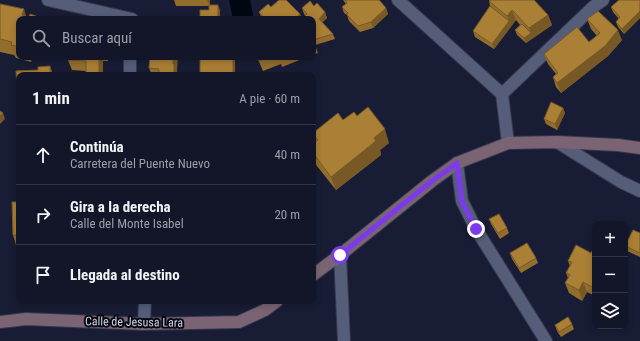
<!DOCTYPE html>
<html lang="es">
<meta charset="utf-8">
<style>
body{margin:0;font-family:"Roboto Condensed",sans-serif;background:#1b1f30;color:#f1f3f6}
.controls{position:absolute;right:12px;bottom:12px;display:grid;overflow:hidden;border-radius:8px;box-shadow:0 2px 6px #0003}
.controls button{width:36px;height:36px;display:grid;place-items:center;padding:0;border:0;border-bottom:1px solid #313545;background:#121628;color:#f1f3f6;font:20px sans-serif}
.stop{position:absolute;width:12px;height:12px;margin:-9px;border:3px solid #7c3aed;border-radius:50%;background:#fff}
.stop.end{background:#7c3aed;border-color:#fff;box-shadow:0 1px 4px #0008}
.list{margin:0;padding:0;list-style:none}
h2{display:flex;justify-content:space-between;align-items:center;height:52px;margin:0;padding:0 16px;font-size:17px}
h2 small{font-size:13px;font-weight:400;color:#9c9fa8}
.list li{display:grid;grid-template-columns:26px 1fr auto;gap:12px;align-items:center;box-sizing:border-box;height:60px;padding:0 16px;border-top:1px solid #313545}
.list b{display:block;font-size:15px;white-space:nowrap}
.list p{margin:0;font-size:13px;white-space:nowrap;color:#9c9fa8}
.list em{font-size:13px;font-style:normal;color:#9c9fa8}
.icon{flex:none;width:22px;height:22px;fill:none;stroke:currentColor;stroke-width:2;stroke-linecap:round;stroke-linejoin:round}
.map{position:relative;flex:none;width:640px;height:341px;overflow:hidden}
.search{position:absolute;background:#121628;box-shadow:0 2px 6px #0003;left:16px;top:16px;width:300px;height:44px;display:flex;align-items:center;gap:10px;box-sizing:border-box;padding:0 14px;border-radius:8px;color:#9c9fa8;font-size:15px}
.panel{position:absolute;background:#121628;box-shadow:0 2px 6px #0003;left:16px;top:72px;width:300px;height:232px;border-radius:8px}
.map>svg:first-child{display:block}
.water{fill:#000713}
.lines{fill:none;stroke-linecap:round;stroke-linejoin:round}
.minor-casing{stroke:#35374c;stroke-width:14}
.secondary-casing{stroke:#35374c;stroke-width:14}
.minor{stroke:#565d79;stroke-width:12}
.secondary{stroke:#7a6473;stroke-width:12}
.wall{fill:#926d2e}
.shaded-wall{fill:#775926}
.building{fill:#aa7f36;stroke:#775926}
.route{stroke:#7c3aed;stroke-width:5}
.labels{text-anchor:middle;stroke-width:4;stroke-linejoin:round;paint-order:stroke}
.street-label{font-size:12px;fill:#cdd1e2;stroke:#060812}
</style>
<div class="map">
<svg width="640" height="341" viewBox="0 0 640 341">
<rect width="100%" height="100%" fill="#181d35"/>
<!-- water -->
<polygon class="water" points="229,0 250,0 254,19 233,19"/>
<g class="lines">
<defs>
<g id="minor">
<polyline points="48,0 132,19"/>
<polyline points="398,0 502,94 508,143"/>
<polyline points="130,75 130,57"/>
<polyline points="502,94 593,7 603,0"/>
<polyline points="557,142 621,182 640,191"/>
<polyline points="457,163 462,201 476,229 546,341"/>
<polyline points="340,255 344,341"/>
<polyline points="144,324 145,301"/>
</g>
<g id="secondary">
<polyline points="313,275 340,255 432,181 457,163 508,143 557,142 618,145 640,148"/>
<polyline points="0,322 26,319 144,324 239,322 265,310 277,301"/>
</g>
</defs>
<!-- minor casing -->
<use href="#minor" class="minor-casing"/>
<!-- secondary casing -->
<use href="#secondary" class="secondary-casing"/>
<!-- minor -->
<use href="#minor" class="minor"/>
<!-- secondary -->
<use href="#secondary" class="secondary"/>
</g>
<!-- wall -->
<g class="wall">
<polygon points="174,0 210,0 210,5 220,10 220,19 200,19 209,10 209,6 176,6"/>
<polygon points="343,0 379,0 386,8 388,14 373,28 360,32 349,21 347,15 344,13 342,7 346,4"/>
<polygon points="640,0 640,18 624,34 618,27 616,22 619,19 613,12 611,7"/>
<polygon points="489,1 548,15 552,25 526,43 517,35 515,30 520,25 516,20 494,49 475,37 473,31 490,6"/>
<polygon points="0,4 26,16 29,17 36,16 37,19 19,19 19,57 32,57 31,62 16,58 14,55 0,52"/>
<polygon points="314,6 325,12 327,18 322,22 333,34 335,39 315,45 318,53 313,55 313,19 262,19 259,12 300,14 302,19 305,15 304,14 302,8"/>
<polygon points="587,19 622,40 608,56 561,93 556,87 553,77 556,74 548,64 544,54 589,42 597,36 591,29"/>
<polygon points="68,57 108,57 108,61 103,61 103,75 87,75 86,71 72,70 68,60"/>
<polygon points="150,57 177,71 178,75 152,75 149,68"/>
<polygon points="257,57 307,57 282,67 281,64 263,71"/>
<polygon points="50,66 53,75 19,75 19,93 17,88 16,71 38,70 38,67"/>
<polygon points="563,108 565,113 557,130 546,124 544,119"/>
<polygon points="357,116 389,143 380,150 381,155 336,190 313,161 313,144 316,142 313,135 313,133 343,120"/>
<polygon points="19,202 19,245 16,245 13,235"/>
<polygon points="489,219 507,228 509,233 500,239 491,224"/>
<polygon points="640,233 640,257 627,251 625,246 625,245"/>
<polygon points="595,246 595,296 587,292 582,301 569,293 565,283 568,278 566,273 570,266 568,261 591,253"/>
<polygon points="510,253 536,258 538,263 521,273 512,259"/>
<polygon points="572,324 574,329 561,337 557,331 555,325"/>
</g>
<!-- shaded-wall -->
<g class="shaded-wall">
<polygon points="207,0 210,0 210,6"/>
<polygon points="218,5 220,10 220,19 218,19"/>
<polygon points="386,8 388,14 373,28 371,22"/>
<polygon points="24,9 27,19 22,15"/>
<polygon points="512,10 516,20 494,49 492,44 509,21 507,16"/>
<polygon points="640,11 640,18 624,34 622,29"/>
<polygon points="325,12 327,18 321,24 319,19"/>
<polygon points="300,14 302,19 295,19"/>
<polygon points="548,15 552,25 526,43 524,38 531,33 529,28"/>
<polygon points="618,30 622,40 608,56 561,93 557,83"/>
<polygon points="29,57 32,57 31,62"/>
<polygon points="99,57 102,57 103,61 103,75 100,75 99,73"/>
<polygon points="173,57 178,57 177,71 178,75 174,75 174,74 173,64"/>
<rect x="233" y="57" width="2" height="18"/>
<polygon points="50,66 53,75 51,75"/>
<polygon points="563,108 565,113 557,130 555,124"/>
<polygon points="3,113 5,119 0,124 0,116"/>
<polygon points="385,129 389,143 380,150 381,155 336,190 331,177 374,138"/>
<polygon points="595,280 595,295 592,287"/>
<polygon points="583,282 587,292 582,301 579,290"/>
</g>
<!-- building -->
<g class="building">
<polygon points="279,0 286,0 300,14 295,19 265,19 259,12 268,4 271,7"/>
<polygon points="345,0 379,0 386,8 371,22 358,26 347,15 348,13 342,7 347,3"/>
<polygon points="490,0 534,0 548,15 529,28 512,10 507,16 489,1"/>
<polygon points="619,0 640,0 640,11 622,29 616,22 620,17 611,7"/>
<polygon points="310,1 314,6 317,3 325,12 319,19 333,34 313,40 313,19 302,19 307,14 302,8"/>
<polygon points="0,4 24,9 22,15 29,17 30,14 36,16 35,19 19,19 19,47 11,45 12,42 0,39"/>
<polygon points="209,5 218,5 218,19 200,19 200,10 209,10"/>
<polygon points="490,6 509,21 492,44 473,31"/>
<polygon points="598,11 618,30 605,46 557,83 553,77 558,73 544,54 577,27 589,42 600,33 587,19"/>
<polygon points="522,24 531,33 524,38 515,30"/>
<polygon points="68,57 99,57 99,73 86,73 86,61 68,60"/>
<polygon points="150,57 173,57 173,64 174,64 174,74 159,74 159,69 149,68"/>
<rect x="200" y="57" width="33" height="18"/>
<polygon points="257,57 269,57 259,61"/>
<polygon points="50,66 50,74 48,74 48,75 19,75 19,88 17,88 16,71 38,70 38,67"/>
<polygon points="551,102 563,108 555,124 544,119"/>
<polygon points="368,107 385,129 374,138 376,141 331,177 313,153 313,144 318,140 313,134 313,133 338,113 343,120 354,112 357,116"/>
<polygon points="0,111 3,113 0,116"/>
<polygon points="12,202 19,202 19,265 19,235 13,235"/>
<polygon points="499,214 507,228 498,233 489,219"/>
<polygon points="633,230 640,233 640,253 625,246"/>
<polygon points="527,243 536,258 519,268 510,253"/>
<polygon points="576,245 591,253 595,246 595,280 592,287 583,282 579,290 565,283 570,275 566,273 572,262 568,261"/>
<polygon points="568,317 572,324 559,332 555,325"/>
</g>
<g class="lines">
<!-- route -->
<polyline class="route" points="340,255 432,181 457,163 462,202 476,229"/>
</g>
<g class="labels">
<!-- street labels -->
<g class="street-label">
<text transform="translate(134 322) rotate(1)" y="4">Calle de Jesusa Lara</text>
</g>
</g>
</svg>
<div class="controls">
<button>+</button>
<button>−</button>
<button><svg class="icon" aria-label="layers" viewBox="0 0 24 24"><path d="M12 4l9 5-9 5-9-5zM3 14l9 5 9-5"/></svg></button>
</div>
<div class="stop" style="left:340px;top:255px"></div>
<div class="stop end" style="left:476px;top:229px"></div>
<div class="search"><svg class="icon" aria-label="search" viewBox="0 0 24 24"><circle cx="10" cy="10" r="6"/><path d="M15 15l6 6"/></svg>Buscar aquí</div>
<section class="panel">
<h2>1 min<small>A pie · 60 m</small></h2>
<ul class="list">
<li><svg class="icon" aria-label="ahead" viewBox="0 0 24 24"><path d="M12 20V5M6 11l6-6 6 6"/></svg><div><b>Continúa</b><p>Carretera del Puente Nuevo</p></div><em>40 m</em></li>
<li><svg class="icon" aria-label="right" viewBox="0 0 24 24"><path d="M7 20v-9h11M14 6l5 5-5 5"/></svg><div><b>Gira a la derecha</b><p>Calle del Monte Isabel</p></div><em>20 m</em></li>
<li><svg class="icon" aria-label="arrive" viewBox="0 0 24 24"><path d="M6 21V4h12l-3 4 3 4H6"/></svg><div><b>Llegada al destino</b></div></li>
</ul>
</section>
</div>
